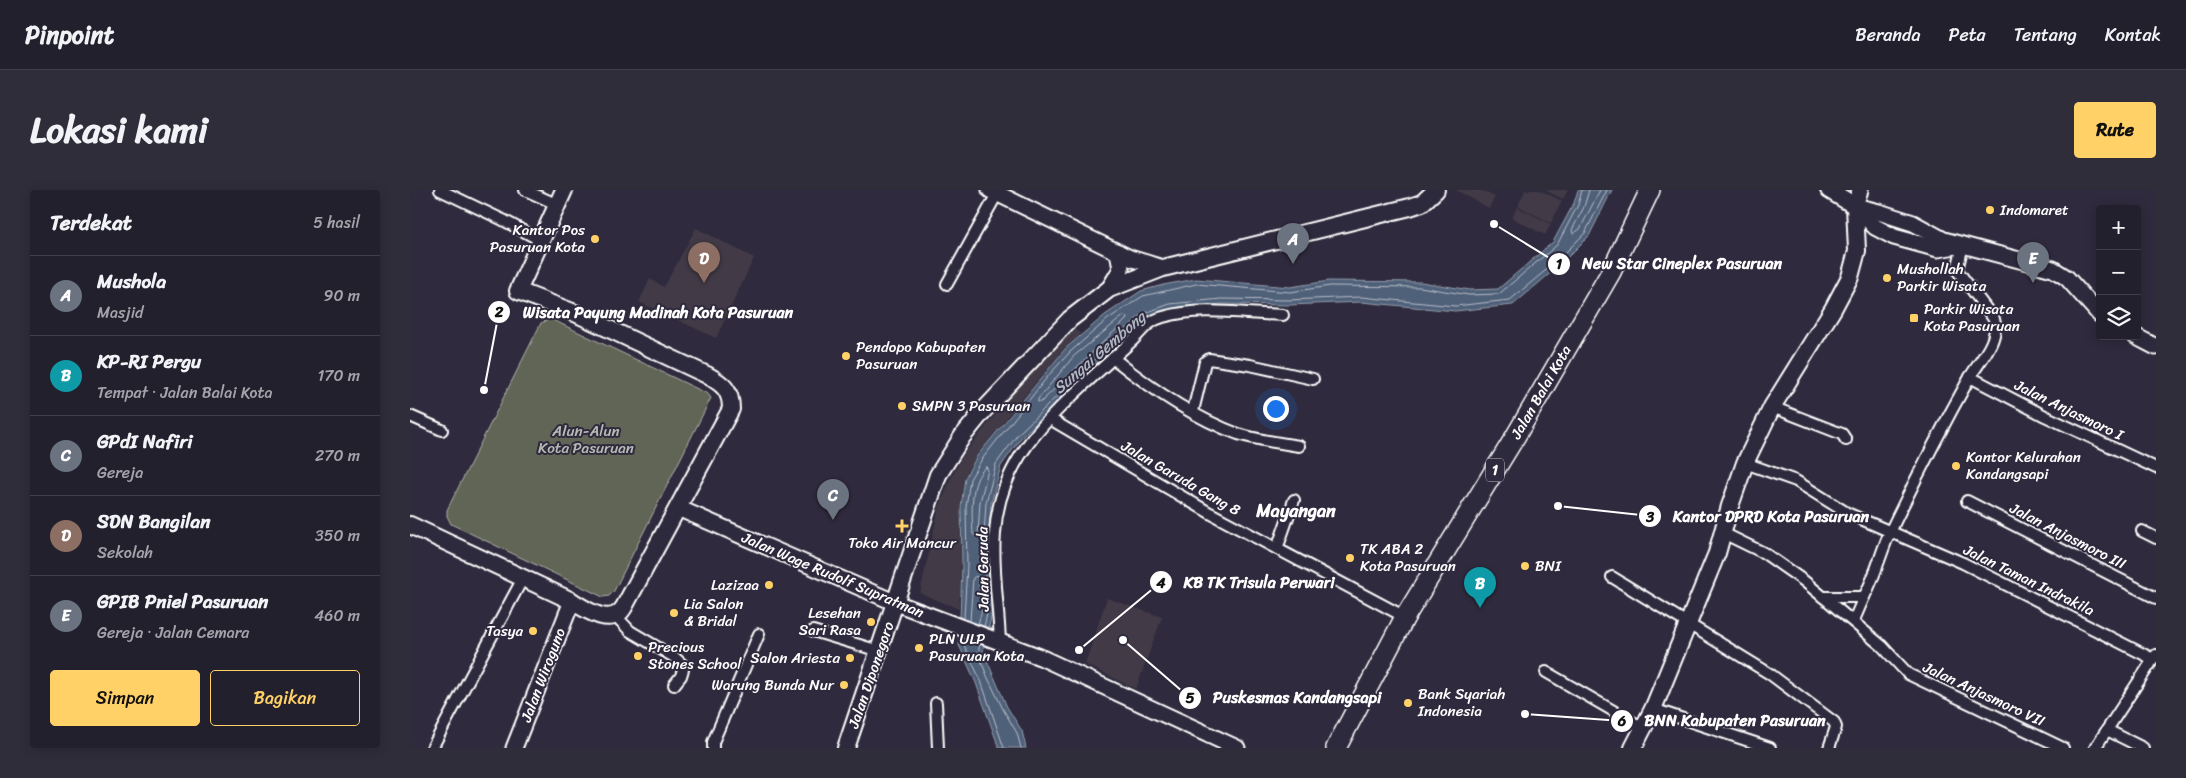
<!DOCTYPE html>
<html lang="id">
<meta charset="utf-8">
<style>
body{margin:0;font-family:Sriracha,sans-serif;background:#2f2d3a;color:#f1f3f6}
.controls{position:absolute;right:15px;top:15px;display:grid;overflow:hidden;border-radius:5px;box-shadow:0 2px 12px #0003}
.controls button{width:45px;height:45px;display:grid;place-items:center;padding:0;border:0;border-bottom:1px solid #403e4a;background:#23202e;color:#f1f3f6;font:25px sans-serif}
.you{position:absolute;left:865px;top:218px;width:18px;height:18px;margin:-12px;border:4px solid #fff;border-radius:50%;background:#1a73e8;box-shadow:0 0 0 8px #1a73e833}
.badge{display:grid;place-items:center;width:32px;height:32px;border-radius:50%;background:#ffd166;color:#fff;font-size:16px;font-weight:700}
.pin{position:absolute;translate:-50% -41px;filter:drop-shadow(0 1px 2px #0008)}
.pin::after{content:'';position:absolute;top:26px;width:18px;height:15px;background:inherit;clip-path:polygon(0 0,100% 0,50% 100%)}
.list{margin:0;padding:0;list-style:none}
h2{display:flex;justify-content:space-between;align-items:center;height:65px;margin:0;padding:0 20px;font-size:21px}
h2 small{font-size:16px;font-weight:400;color:#a3a3aa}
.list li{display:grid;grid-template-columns:32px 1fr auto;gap:15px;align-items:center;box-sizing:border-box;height:80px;padding:0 20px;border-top:1px solid #403e4a}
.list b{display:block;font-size:19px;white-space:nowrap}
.list p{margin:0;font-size:16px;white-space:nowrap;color:#a3a3aa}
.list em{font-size:16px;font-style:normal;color:#a3a3aa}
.actions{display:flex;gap:10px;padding:15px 20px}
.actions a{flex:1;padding:11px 0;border:1px solid #ffd166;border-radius:5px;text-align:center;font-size:18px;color:#ffd166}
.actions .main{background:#ffd166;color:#111}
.icon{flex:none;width:28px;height:28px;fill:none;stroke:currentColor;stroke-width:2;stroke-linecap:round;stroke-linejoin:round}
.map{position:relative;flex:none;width:1746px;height:558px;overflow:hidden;border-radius:5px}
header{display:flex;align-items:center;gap:30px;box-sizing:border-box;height:70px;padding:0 25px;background:#23202e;border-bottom:1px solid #403e4a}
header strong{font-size:24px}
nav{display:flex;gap:28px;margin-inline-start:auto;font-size:18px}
.intro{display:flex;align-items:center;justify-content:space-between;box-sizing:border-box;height:120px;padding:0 30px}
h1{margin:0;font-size:35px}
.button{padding:12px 22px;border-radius:5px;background:#ffd166;color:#111;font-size:18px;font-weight:700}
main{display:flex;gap:30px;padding:0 30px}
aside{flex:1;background:#23202e;border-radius:5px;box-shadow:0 2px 12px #0003}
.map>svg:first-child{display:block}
.built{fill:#423a47}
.green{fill:#616557;stroke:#b0b2ab}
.water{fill:#4f6079;stroke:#95a0af}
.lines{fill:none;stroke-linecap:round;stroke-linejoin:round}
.shore{stroke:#b9bfc9;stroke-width:1}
.street-casing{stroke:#fff;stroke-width:14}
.secondary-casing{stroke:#fff;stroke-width:19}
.primary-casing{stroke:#fff;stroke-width:20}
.highway-casing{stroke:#fff;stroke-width:22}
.street{stroke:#2f2a3d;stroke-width:10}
.secondary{stroke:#2f2a3d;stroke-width:15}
.primary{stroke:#2f2a3d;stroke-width:16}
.highway{stroke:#2f2a3d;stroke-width:19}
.poi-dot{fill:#ffd166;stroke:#2f2a3d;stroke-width:2}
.labels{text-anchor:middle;stroke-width:4;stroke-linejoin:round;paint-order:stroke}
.shield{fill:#2f2a3d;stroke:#c1bfc5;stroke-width:1}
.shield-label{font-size:14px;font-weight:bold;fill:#fff}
.poi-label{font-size:15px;fill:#fff;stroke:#2f2a3d;text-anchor:start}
.street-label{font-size:15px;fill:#fff;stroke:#2f2a3d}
.park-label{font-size:15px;fill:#b8bab3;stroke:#2f2a3d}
.water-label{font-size:16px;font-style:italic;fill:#b0b7c3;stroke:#2f2a3d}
.quarter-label{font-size:18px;font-weight:bold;fill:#fff;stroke:#2f2a3d}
.leader{fill:none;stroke:#fff;stroke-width:2}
.callout-dot{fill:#fff;stroke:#2f2a3d;stroke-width:2}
.mark-label{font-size:15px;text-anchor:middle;font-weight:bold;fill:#111}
.callout-label{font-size:16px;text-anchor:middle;font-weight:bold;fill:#fff;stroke:#2f2a3d;stroke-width:4;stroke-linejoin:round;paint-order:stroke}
</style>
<header>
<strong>Pinpoint</strong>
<nav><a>Beranda</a><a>Peta</a><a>Tentang</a><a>Kontak</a></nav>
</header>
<div class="intro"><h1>Lokasi kami</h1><a class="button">Rute</a></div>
<main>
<aside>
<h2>Terdekat<small>5 hasil</small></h2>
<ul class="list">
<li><span class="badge" style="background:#6b7280">A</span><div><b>Mushola</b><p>Masjid</p></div><em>90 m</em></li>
<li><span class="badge" style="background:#0f9aa8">B</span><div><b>KP-RI Pergu</b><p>Tempat · Jalan Balai Kota</p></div><em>170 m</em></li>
<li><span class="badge" style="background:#6b7280">C</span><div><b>GPdI Nafiri</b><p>Gereja</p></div><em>270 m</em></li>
<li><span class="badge" style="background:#8d6e63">D</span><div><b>SDN Bangilan</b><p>Sekolah</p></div><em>350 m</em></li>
<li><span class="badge" style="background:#6b7280">E</span><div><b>GPIB Pniel Pasuruan</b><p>Gereja · Jalan Cemara</p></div><em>460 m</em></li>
</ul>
<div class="actions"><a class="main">Simpan</a><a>Bagikan</a></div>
</aside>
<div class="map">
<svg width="1746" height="558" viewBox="0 0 1746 558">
<rect width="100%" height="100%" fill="#2f2a3d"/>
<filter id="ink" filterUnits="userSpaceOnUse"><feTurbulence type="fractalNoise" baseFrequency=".02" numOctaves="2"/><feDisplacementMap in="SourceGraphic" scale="10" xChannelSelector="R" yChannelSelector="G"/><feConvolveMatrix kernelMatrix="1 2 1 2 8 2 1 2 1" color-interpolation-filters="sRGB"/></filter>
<g filter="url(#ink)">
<!-- built -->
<g class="built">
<polygon points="1046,0 1070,0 1085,7 1079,18"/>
<polygon points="1115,0 1129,0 1152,11 1141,33 1108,16"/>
<polygon points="1135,0 1158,0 1153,9"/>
<polygon points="1107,17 1141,34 1135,45 1102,28"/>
<polygon points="286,38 344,68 306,148 229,112 240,89 254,97"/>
<polygon points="660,136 671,144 655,158 611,210 566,266 554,288 550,316 551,375 549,419 510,403 528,321 540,290 552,267 602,203"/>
<polygon points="697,408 752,427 726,499 675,474"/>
</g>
<!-- green -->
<polygon class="green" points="141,129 298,204 301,208 204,401 199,406 193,407 41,334 37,326 37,320 131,133"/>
<!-- water -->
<polygon class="water" points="1168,0 1202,0 1179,46 1151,74 1103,115 1045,121 951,112 879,115 811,114 761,119 735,128 694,166 611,248 591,276 581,313 578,359 583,420 573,461 597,517 612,541 616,558 589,558 566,493 549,455 552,375 551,317 555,288 567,266 656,158 695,125 731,101 753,95 786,89 880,97 919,91 1011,92 1060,100 1088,99 1143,52 1164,13"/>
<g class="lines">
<!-- shore -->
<g class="shore">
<polyline points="1179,0 1174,17 1162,40 1163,44 1170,39 1190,0"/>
<polygon points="714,126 717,127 716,130 631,212 628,212 628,209 664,166"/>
<path d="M576 277 578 280 570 312 568 344 565 346 563 344C562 325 559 290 576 277Z"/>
<polyline points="554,429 557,375 556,317 560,289 572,269 639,185 660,162 698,129 733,106 786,94 880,102 920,96 1010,97 1059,105 1089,104 1147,55 1168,15 1172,0"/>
<polyline points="560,431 563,388 566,386 568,388 572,420 568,434"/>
<polyline points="574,437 578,420 573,359 576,313 586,274 608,244 732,124 760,114 811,109 879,110 951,107 1045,116 1100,110 1147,71 1175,43 1197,0"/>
<polyline points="554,448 554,455 571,491 594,558"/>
<polyline points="570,454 568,463 577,486 593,519 607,543 611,558"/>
</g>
<defs>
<g id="street">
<polyline points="30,0 93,30 132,51"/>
<polyline points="115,0 148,15"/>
<polyline points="537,94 587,4"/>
<path d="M703 168C739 197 784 228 828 244 848 250 868 253 889 256"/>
<polyline points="1560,187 1635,226 1746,278"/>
<polyline points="1362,217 1432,244 1436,250"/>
<polyline points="783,221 795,172 799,169 840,175 903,189"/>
<polyline points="0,226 32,240"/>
<polyline points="640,229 800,323 995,427"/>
<polyline points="1335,273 1386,291 1437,323 1553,373 1743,469"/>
<polyline points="1557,311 1746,408"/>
<polyline points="1732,341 1746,348"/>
<polyline points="1313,343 1354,363 1394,391 1472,456 1498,484 1653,558"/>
<polyline points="867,359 884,310"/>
<polyline points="1202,387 1360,484 1424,532 1426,537 1419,558"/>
<path d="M1413 407H1454C1466 385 1471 361 1481 340 1506 288 1532 237 1560 187 1570 170 1590 150 1584 129L1547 80 1553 55"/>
<polyline points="205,425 220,441 264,467 274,476 271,486 264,495"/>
<polyline points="1444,430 1454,407"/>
<polyline points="403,441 469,461"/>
<path d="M590 453C589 416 582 379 585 343 589 270 639 227 690 180 701 170 712 160 723 150 733 140 738 131 753 127 791 116 833 124 873 125"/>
<polyline points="1136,482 1233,538"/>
<polyline points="526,513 528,558"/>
<polyline points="1243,519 1360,558"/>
<polyline points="1697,540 1733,558"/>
<polyline points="22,558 113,388"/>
<polyline points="303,558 303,552 349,444"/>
<polyline points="1685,558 1746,465"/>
</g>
<g id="secondary">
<polyline points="580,0 720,68 753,78"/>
<polyline points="1445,16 1469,22 1503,33 1534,50 1643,79 1657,88 1690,125"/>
<polyline points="1445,16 1465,37 1484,47 1528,59 1546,56"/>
<polyline points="1445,16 1450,0"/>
<polyline points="699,99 711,79 708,62"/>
<polyline points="1725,146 1746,157"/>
<polyline points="268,318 486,413 630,467 827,558"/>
<polyline points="104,558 162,411"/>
</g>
<g id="primary">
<path d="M0 335 162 411C176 420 202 438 214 417L321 219C321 200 313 194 297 185L165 123 108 101 154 0"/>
<polyline points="436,558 528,285 552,247 573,221 660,129 699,99 753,78 1000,17 1012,13 1026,0"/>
<polyline points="1223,558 1243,519 1307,363 1320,316 1335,273 1362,217 1423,119 1440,87 1447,61 1445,16 1419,0"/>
</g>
<polyline id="highway" points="926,558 995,427 1105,247 1201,82 1240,0"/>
</defs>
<!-- street casing -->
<use href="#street" class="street-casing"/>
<!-- secondary casing -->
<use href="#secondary" class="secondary-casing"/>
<!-- primary casing -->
<use href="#primary" class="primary-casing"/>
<!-- highway casing -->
<use href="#highway" class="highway-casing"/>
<!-- street -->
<use href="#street" class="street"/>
<!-- secondary -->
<use href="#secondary" class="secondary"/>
<!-- primary -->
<use href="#primary" class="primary"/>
<!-- highway -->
<use href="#highway" class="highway"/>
</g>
</g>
<!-- markers -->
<g class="poi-dot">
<circle cx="1580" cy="20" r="5"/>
<circle cx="185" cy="49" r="5"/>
<circle cx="1477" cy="88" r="5"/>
<rect x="1499" y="123" width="10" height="10" rx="2.5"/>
<circle cx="436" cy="166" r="5"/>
<circle cx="492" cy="216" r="5"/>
<circle cx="1546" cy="276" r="5"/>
<path d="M489.5 328.5h5v5h5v5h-5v5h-5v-5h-5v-5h5z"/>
<circle cx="940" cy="368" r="5"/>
<circle cx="1115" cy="376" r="5"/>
<circle cx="359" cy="395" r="5"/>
<circle cx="264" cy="423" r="5"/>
<circle cx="461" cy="432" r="5"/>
<circle cx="123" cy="441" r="5"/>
<circle cx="509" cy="458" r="5"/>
<circle cx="228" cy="466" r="5"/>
<circle cx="440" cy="468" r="5"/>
<circle cx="434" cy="495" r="5"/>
<circle cx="998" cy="513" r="5"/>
</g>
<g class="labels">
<!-- shield labels -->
<rect class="shield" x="1076" y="268.5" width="18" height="23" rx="4"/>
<g class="shield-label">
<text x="1085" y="285">1</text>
</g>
<!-- poi labels -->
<g class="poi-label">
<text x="1590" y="25">Indomaret</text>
<text x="175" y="45" text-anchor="end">Kantor Pos<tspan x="175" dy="17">Pasuruan Kota</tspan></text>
<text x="1487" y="84">Mushollah<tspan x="1487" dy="17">Parkir Wisata</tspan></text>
<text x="1514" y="124">Parkir Wisata<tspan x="1514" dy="17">Kota Pasuruan</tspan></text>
<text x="446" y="162">Pendopo Kabupaten<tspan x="446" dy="17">Pasuruan</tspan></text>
<text x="502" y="221">SMPN 3 Pasuruan</text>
<text x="1556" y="272">Kantor Kelurahan<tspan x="1556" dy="17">Kandangsapi</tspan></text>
<text x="492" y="358" text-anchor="middle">Toko Air Mancur</text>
<text x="950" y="364">TK ABA 2<tspan x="950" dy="17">Kota Pasuruan</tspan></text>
<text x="1125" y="381">BNI</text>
<text x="349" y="400" text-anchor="end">Lazizaa</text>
<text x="274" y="419">Lia Salon<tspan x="274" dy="17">&amp; Bridal</tspan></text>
<text x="451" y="428" text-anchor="end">Lesehan<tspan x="451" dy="17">Sari Rasa</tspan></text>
<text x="113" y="446" text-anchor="end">Tasya</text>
<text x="519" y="454">PLN ULP<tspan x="519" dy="17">Pasuruan Kota</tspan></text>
<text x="238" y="462">Precious<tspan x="238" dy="17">Stones School</tspan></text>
<text x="430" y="473" text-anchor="end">Salon Ariesta</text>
<text x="424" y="500" text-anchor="end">Warung Bunda Nur</text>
<text x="1008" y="509">Bank Syariah<tspan x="1008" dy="17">Indonesia</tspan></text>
</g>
<!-- street labels -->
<g class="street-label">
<text transform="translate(1131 202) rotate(-60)" y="5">Jalan Balai Kota</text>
<text transform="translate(1659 220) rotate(26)" y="5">Jalan Anjasmoro I</text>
<text transform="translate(771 288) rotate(30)" y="5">Jalan Garuda Gang 8</text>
<text transform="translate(1658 346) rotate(27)" y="5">Jalan Anjasmoro III</text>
<text transform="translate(573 379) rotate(-91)" y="5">Jalan Garuda</text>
<text transform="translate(423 385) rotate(23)" y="5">Jalan Wage Rudolf Supratman</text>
<text transform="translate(1619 390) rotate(26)" y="5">Jalan Taman Indrakila</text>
<text transform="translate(133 485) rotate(-69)" y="5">Jalan Wiroguno</text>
<text transform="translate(461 485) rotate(-71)" y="5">Jalan Diponegoro</text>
<text transform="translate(1574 504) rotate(25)" y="5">Jalan Anjasmoro VII</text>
</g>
<!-- park labels -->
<g class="park-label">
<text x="176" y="246">Alun-Alun<tspan x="176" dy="17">Kota Pasuruan</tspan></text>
</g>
<!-- water labels -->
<g class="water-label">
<text transform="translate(689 162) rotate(-41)" y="6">Sungai Gembong</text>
</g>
<!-- quarter labels -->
<g class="quarter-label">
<text x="886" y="327">Mayangan</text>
</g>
</g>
<!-- callouts -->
<path class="leader" d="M1084 34L1149 74M74 200L89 122M1148 316L1240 326M669 460L751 392M713 450L780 508M1115 524L1212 531"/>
<g class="callout-dot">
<circle cx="1084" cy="34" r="5"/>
<circle cx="74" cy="200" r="5"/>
<circle cx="1148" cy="316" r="5"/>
<circle cx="669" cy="460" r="5"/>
<circle cx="713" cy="450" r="5"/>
<circle cx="1115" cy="524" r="5"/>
<circle cx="1149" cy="74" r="12"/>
<circle cx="89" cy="122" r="12"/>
<circle cx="1240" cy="326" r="12"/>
<circle cx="751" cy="392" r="12"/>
<circle cx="780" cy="508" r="12"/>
<circle cx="1212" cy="531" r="12"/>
</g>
<g class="mark-label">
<text x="1149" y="79">1</text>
<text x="89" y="127">2</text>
<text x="1240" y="332">3</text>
<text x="751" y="398">4</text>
<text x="780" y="513">5</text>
<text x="1212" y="536">6</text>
</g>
<g class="callout-label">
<text x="1272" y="79">New Star Cineplex Pasuruan</text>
<text x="248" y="128">Wisata Payung Madinah Kota Pasuruan</text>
<text x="1361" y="332">Kantor DPRD Kota Pasuruan</text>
<text x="849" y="398">KB TK Trisula Perwari</text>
<text x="887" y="513">Puskesmas Kandangsapi</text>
<text x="1325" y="536">BNN Kabupaten Pasuruan</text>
</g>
</svg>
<div class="controls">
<button>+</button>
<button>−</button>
<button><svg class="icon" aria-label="layers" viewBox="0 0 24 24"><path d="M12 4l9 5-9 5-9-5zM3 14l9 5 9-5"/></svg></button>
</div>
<div class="you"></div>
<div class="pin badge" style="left:883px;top:74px;background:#6b7280">A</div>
<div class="pin badge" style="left:1070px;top:418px;background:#0f9aa8">B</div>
<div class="pin badge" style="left:423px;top:330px;background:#6b7280">C</div>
<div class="pin badge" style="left:294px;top:93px;background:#8d6e63">D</div>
<div class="pin badge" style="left:1623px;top:93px;background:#6b7280">E</div>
</div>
</main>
